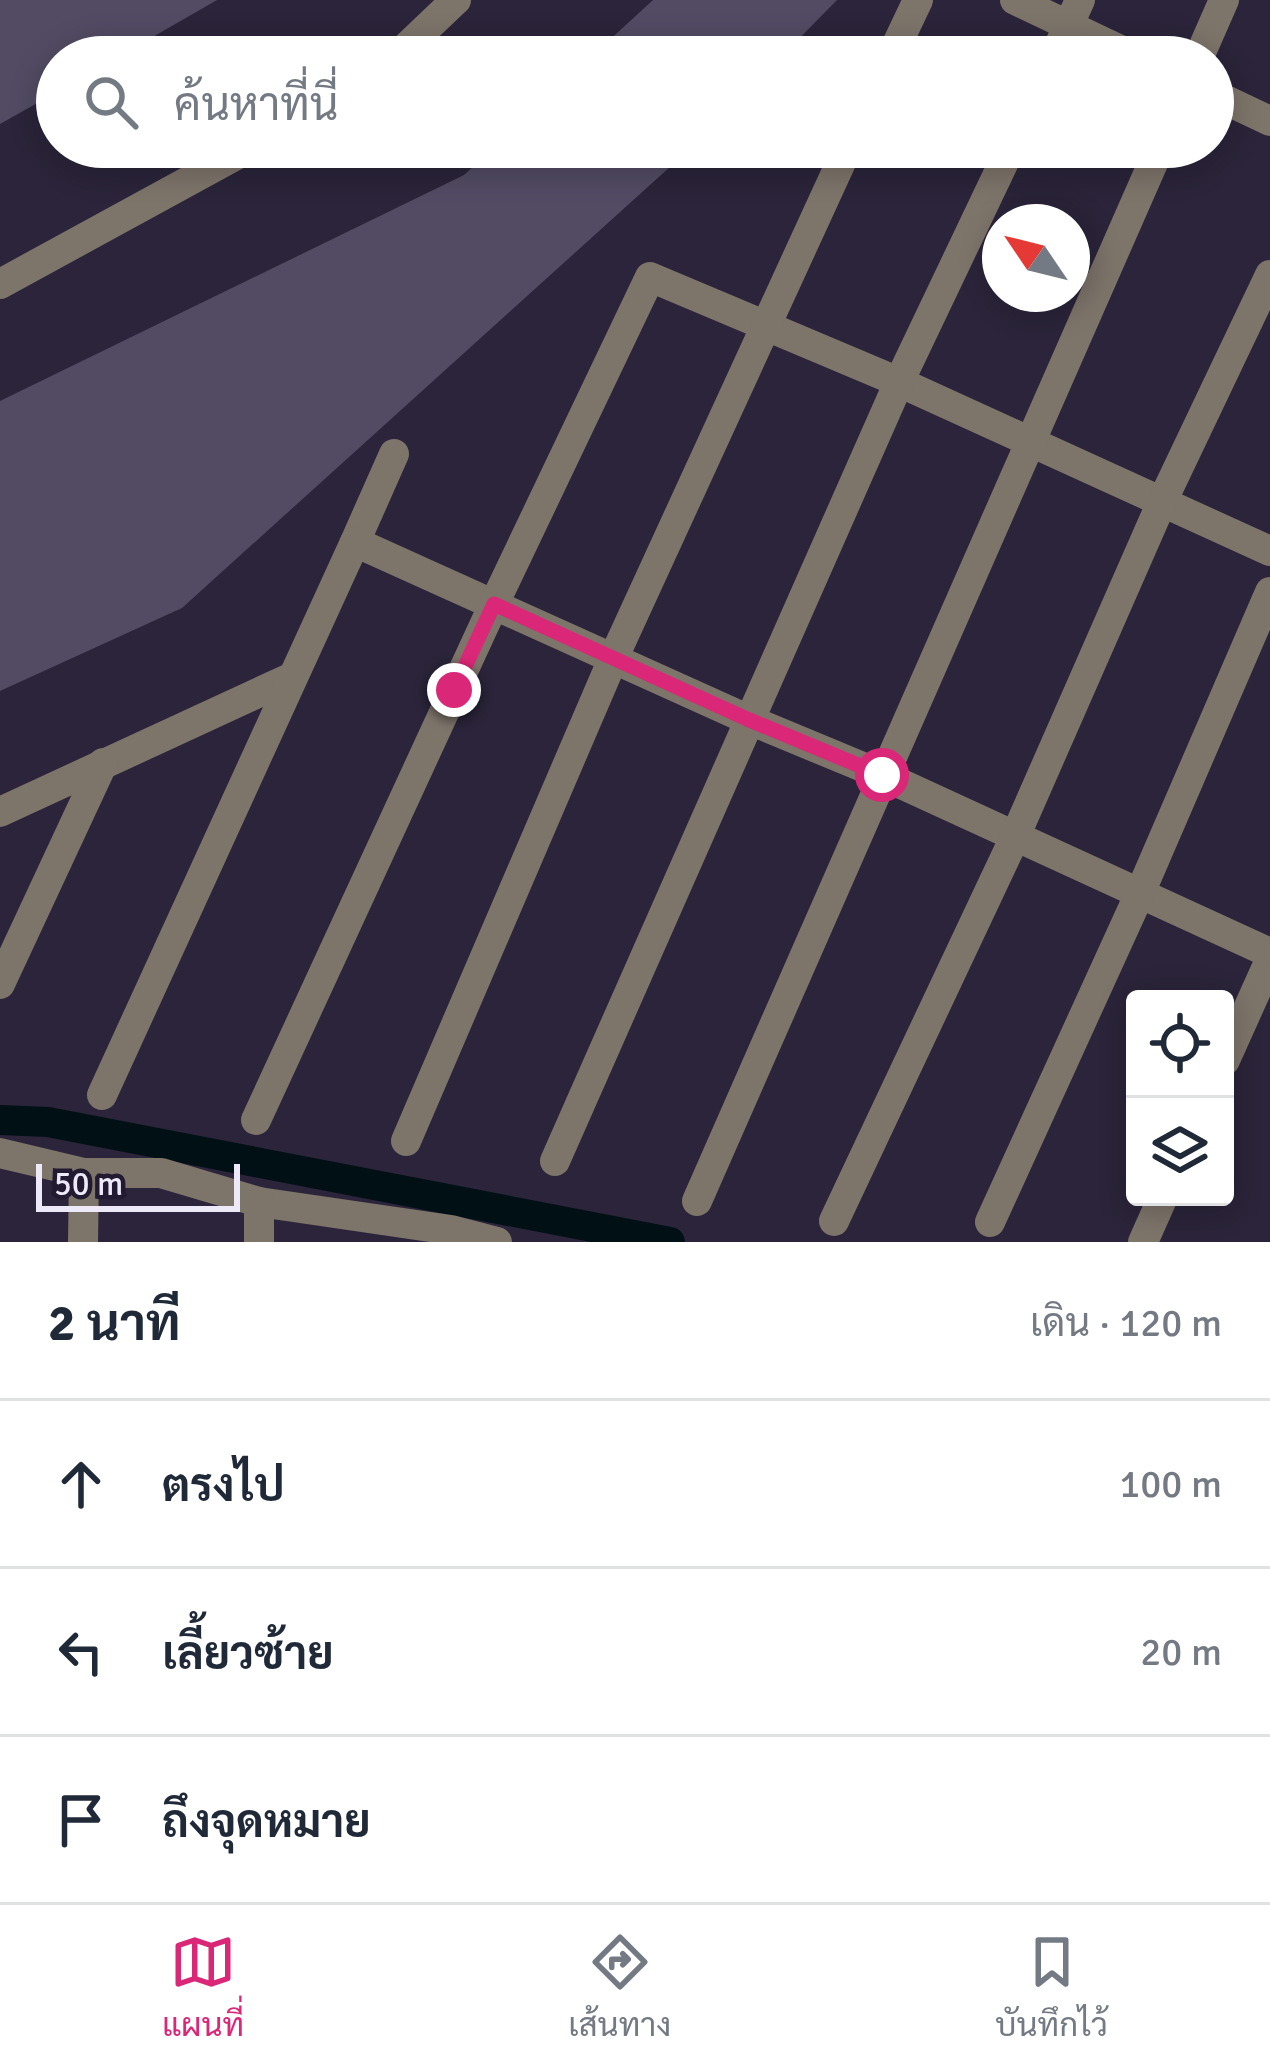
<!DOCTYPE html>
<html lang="th">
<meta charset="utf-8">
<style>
body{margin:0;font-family:Signika,Sarabun,sans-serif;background:#f2f2f3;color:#1f2937}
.controls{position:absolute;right:36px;bottom:36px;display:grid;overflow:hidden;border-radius:12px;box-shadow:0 6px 30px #0003}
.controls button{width:108px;height:108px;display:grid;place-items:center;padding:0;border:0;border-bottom:3px solid #e0e1e3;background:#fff;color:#1f2937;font:60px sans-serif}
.compass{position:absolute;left:982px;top:204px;width:108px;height:108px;border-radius:50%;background:#fff;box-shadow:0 6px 30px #0003;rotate:305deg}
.scale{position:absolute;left:36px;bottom:30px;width:204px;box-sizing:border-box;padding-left:12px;border:6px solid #ede9f8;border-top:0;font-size:33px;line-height:42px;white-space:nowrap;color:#ede9f8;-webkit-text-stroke:9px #211a30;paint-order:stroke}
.stop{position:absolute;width:36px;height:36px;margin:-27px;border:9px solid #db2777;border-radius:50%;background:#fff}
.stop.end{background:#db2777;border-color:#fff;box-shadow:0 3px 12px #0008}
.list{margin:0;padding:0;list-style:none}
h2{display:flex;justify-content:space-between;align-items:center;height:156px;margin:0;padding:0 48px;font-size:51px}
h2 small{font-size:39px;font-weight:400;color:#747a83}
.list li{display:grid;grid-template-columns:78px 1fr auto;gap:36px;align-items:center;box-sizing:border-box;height:168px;padding:0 48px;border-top:3px solid #e0e1e3}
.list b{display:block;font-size:45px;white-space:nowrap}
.list em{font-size:39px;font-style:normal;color:#747a83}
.icon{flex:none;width:66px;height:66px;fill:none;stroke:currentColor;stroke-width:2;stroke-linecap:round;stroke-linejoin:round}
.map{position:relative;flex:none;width:1270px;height:1242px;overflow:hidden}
.search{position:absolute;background:#fff;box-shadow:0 6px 30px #0003;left:36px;right:36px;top:36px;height:132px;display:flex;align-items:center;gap:30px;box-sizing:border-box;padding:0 42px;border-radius:66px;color:#747a83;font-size:45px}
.sheet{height:660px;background:#fff}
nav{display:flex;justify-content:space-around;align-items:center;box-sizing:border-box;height:168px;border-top:3px solid #e0e1e3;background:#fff;font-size:33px;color:#747a83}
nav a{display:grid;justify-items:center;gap:6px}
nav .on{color:#db2777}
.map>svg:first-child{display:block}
.green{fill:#524b63}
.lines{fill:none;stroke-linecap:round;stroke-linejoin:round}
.canal{stroke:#001015;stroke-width:30}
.minor{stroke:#7d746a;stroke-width:30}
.route{stroke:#db2777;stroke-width:15}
</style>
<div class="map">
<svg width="1270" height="1242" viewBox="0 0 1270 1242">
<rect width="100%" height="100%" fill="#2b243a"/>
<!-- green -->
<g class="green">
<polygon points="0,0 217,0 118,57 57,57 57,92 0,124"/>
<polygon points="653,0 837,0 781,57 591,57"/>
<polygon points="495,147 692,147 182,608 0,691 0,401 464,175"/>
</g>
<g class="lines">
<!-- canal -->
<polyline class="canal" points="0,1120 48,1122 670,1242"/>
<!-- minor -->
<g class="minor">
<polyline points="1015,0 1135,57"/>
<polyline points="396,57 456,0"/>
<polyline points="891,57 918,0"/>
<polyline points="1054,57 1080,0"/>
<polyline points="1199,57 1224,0"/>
<polyline points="1213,94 1270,121"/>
<polyline points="0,284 251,147"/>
<polyline points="355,542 394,454"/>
<polyline points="0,812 290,678"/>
<polyline points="0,984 103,763"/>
<polyline points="1225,1060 1270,960"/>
<polyline points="102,1095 355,542 747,719 882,775 1270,953"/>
<polyline points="256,1120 494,604 650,277 899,382 1270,551"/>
<polyline points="406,1141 613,659 848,147"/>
<polyline points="0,1153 84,1173 161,1173 259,1202 451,1230 497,1242"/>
<polyline points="555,1161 899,382 1011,147"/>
<polyline points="697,1201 1160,147"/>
<polyline points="834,1221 1014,839 1161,504 1270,275"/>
<polyline points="990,1222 1140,893 1270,592"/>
<polyline points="83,1242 84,1173"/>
<polyline points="259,1242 259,1202"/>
<polyline points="1143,1242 1163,1197"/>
</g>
</g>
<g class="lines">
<!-- route -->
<polyline class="route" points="454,690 494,604 747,719 882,775"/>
</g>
</svg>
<div class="controls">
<button><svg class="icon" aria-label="locate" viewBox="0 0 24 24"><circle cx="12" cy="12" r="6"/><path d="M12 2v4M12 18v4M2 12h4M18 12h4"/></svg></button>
<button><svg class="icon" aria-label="layers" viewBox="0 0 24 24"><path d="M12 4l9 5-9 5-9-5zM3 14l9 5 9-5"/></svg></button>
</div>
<svg class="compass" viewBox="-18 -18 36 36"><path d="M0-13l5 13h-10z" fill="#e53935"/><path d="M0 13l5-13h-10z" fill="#747a83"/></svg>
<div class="scale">50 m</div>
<div class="stop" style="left:882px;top:775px"></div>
<div class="stop end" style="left:454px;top:690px"></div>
<div class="search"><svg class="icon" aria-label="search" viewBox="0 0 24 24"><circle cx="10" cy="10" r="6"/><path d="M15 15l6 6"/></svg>ค้นหาที่นี่</div>
</div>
<section class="sheet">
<h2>2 นาที<small>เดิน · 120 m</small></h2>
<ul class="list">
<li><svg class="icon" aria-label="ahead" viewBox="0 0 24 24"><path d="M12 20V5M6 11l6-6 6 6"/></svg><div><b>ตรงไป</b></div><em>100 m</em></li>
<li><svg class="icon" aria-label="left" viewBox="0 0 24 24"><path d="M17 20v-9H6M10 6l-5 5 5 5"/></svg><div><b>เลี้ยวซ้าย</b></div><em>20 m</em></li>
<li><svg class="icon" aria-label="arrive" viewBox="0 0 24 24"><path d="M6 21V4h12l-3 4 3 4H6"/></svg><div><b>ถึงจุดหมาย</b></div></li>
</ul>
</section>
<nav>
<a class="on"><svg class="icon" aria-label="map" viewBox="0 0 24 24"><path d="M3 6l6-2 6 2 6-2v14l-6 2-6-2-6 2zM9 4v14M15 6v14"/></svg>แผนที่</a>
<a><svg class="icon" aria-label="directions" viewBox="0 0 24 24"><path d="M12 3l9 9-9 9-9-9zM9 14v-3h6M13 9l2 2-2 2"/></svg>เส้นทาง</a>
<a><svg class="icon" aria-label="saved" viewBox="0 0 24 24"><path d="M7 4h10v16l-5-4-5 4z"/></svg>บันทึกไว้</a>
</nav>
